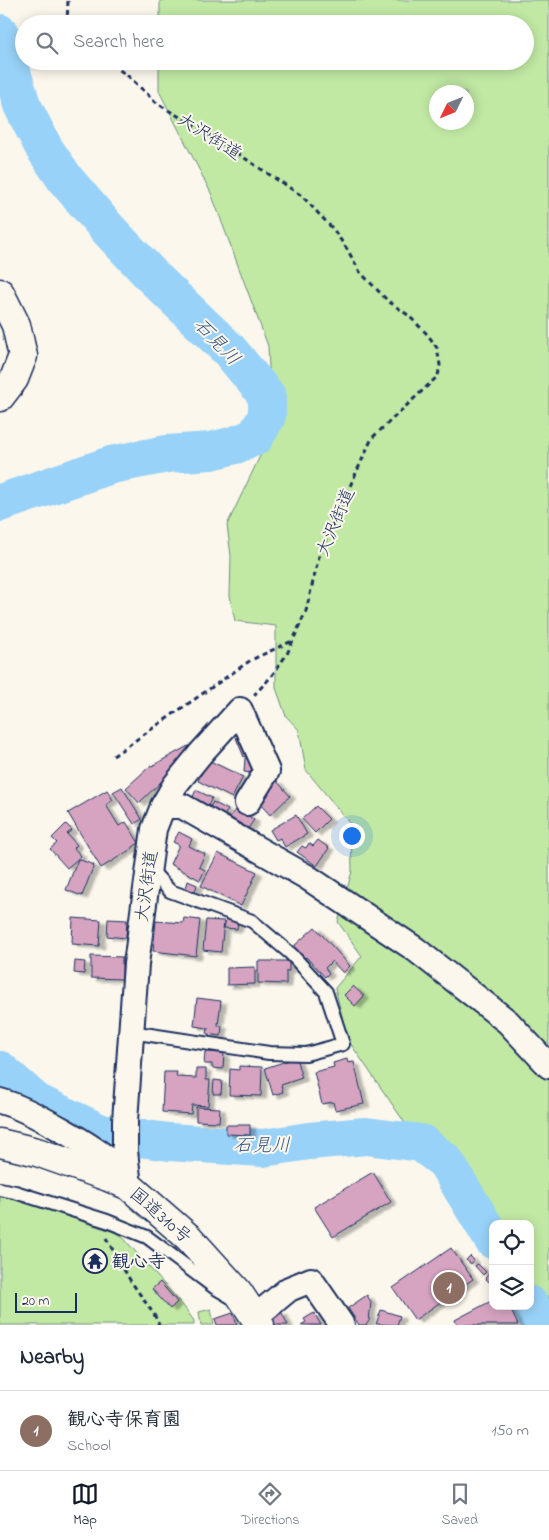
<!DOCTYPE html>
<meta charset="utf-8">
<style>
body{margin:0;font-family:"Indie Flower","Klee One",sans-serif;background:#f2f2f3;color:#1f2937}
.controls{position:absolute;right:15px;bottom:15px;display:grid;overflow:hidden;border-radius:10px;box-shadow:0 2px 12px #0003}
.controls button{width:45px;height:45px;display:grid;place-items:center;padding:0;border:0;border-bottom:1px solid #e0e1e3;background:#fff;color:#1f2937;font:25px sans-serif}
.compass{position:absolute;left:429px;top:85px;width:45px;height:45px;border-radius:50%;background:#fff;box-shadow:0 2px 12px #0003;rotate:227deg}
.scale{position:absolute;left:15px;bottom:12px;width:62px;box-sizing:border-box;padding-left:5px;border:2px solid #1b2f5e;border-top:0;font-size:14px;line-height:18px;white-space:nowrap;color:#1b2f5e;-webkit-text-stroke:4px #fbf7ec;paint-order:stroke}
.you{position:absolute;left:351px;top:835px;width:18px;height:18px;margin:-12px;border:4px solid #fff;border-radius:50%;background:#1a73e8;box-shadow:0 0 0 8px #1a73e833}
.badge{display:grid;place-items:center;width:32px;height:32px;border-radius:50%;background:#111827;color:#fff;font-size:16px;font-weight:700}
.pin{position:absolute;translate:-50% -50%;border:2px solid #fff;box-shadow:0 1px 5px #0006}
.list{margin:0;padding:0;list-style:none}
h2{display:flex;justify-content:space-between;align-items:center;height:65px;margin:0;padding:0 20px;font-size:21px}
h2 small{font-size:16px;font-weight:400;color:#747a83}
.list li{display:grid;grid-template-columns:32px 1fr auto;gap:15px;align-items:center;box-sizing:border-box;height:80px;padding:0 20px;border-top:1px solid #e0e1e3}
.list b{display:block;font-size:19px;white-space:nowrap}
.list p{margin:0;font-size:16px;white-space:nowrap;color:#747a83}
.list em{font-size:16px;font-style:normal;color:#747a83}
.icon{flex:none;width:28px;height:28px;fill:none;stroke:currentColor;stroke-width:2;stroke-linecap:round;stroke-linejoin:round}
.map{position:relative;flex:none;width:549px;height:1325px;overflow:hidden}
.search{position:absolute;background:#fff;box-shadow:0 2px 12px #0003;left:15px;right:15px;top:15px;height:55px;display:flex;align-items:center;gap:12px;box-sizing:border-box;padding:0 18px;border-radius:28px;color:#747a83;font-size:19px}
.sheet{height:145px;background:#fff}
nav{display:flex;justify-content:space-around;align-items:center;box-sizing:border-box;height:70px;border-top:1px solid #e0e1e3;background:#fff;font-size:14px;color:#747a83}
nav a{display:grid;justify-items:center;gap:2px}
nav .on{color:#111827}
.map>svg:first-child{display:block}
.green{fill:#c1e9a4;stroke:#6e8c81;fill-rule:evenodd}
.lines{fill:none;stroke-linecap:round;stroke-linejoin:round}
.river{stroke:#98d2f8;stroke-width:38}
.building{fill:#d6a4c1;stroke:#1b2f5e;filter:url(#shadow)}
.service-casing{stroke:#1b2f5e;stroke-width:16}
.minor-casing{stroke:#1b2f5e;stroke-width:28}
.trunk-casing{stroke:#1b2f5e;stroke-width:31}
.path{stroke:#1b2f5e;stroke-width:3;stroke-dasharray:5 4;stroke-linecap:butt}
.service{stroke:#fbf7ec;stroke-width:12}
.minor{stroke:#fbf7ec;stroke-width:24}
.trunk{stroke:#fbf7ec;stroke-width:28}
.labels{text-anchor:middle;stroke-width:4;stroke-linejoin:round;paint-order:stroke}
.street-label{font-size:18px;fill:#1b2f5e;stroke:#fbf7ec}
.poi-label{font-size:18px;font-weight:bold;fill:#1b2f5e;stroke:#fbf7ec;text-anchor:start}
.water-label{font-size:19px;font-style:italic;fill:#3a5884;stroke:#fbf7ec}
</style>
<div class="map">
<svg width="549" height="1325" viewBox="0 0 549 1325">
<defs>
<filter id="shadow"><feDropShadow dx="5.5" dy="3" stdDeviation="1" flood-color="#0004"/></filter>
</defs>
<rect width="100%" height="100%" fill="#fbf7ec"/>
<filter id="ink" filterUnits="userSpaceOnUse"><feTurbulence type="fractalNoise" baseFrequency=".02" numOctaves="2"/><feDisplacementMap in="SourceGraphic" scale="10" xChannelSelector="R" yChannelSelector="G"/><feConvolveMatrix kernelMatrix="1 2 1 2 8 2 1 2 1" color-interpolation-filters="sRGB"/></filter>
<g filter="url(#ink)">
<!-- green -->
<g class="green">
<path d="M160 0H549V1325H542L530 1306V1224H493V1251L348 1040 335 988 362 956 338 922 352 871 351 825 306 770 299 730 286 716 276 688V626L235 621 230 596 231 556 227 525 272 431 268 346 211 193 159 91V61H525V24H160ZM436 92H466V122H436Z"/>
<polygon points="0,1197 13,1198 120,1234 185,1308 194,1321 194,1325 0,1325"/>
<polygon points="211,1309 214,1325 201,1325 199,1312"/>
</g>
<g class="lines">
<!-- river -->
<g class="river">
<polyline points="0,33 22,105 44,148 66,180 107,228 155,279 229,350 267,396 267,416 255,437 235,445 211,451 167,454 111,465 0,503"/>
<polyline points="0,1070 36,1102 101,1133 169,1142 263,1148 309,1141 366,1136 421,1143 445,1161 493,1240"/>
<polyline points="530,1305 542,1325"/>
</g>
</g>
<!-- building -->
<g class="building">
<polygon points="244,735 252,754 244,757 236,738"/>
<polygon points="188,746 192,752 139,803 126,788 148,768"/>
<polygon points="245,758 253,759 252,773 244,772"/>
<polygon points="208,760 243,777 232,798 198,781"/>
<polygon points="276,780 290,796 270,815 260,804 265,800 260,794"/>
<polygon points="122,787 142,819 134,824 113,792"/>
<polygon points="107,790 113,800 106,805 119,826 126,822 139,843 133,847 133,848 101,868 68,813"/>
<polygon points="196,790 212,798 206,809 191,801"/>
<polygon points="213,802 228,810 223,817 209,809"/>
<polygon points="316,806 329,819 315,833 302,819"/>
<polygon points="237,807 254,820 247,830 230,817"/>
<polygon points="296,815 307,834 285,847 280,838 276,840 270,830"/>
<polygon points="66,824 72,830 67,834 77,845 74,848 81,856 67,868 50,849 57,843 52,838"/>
<polygon points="179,832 192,839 189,846 205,854 199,867 205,870 200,880 170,864 179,845 173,842"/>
<polygon points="318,840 329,848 317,866 297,852 302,846 306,848 309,843 313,846"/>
<polygon points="218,853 257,872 241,906 201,886"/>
<polygon points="78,859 94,865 82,896 66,890"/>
<polygon points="188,881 197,885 195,892 186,888"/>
<polygon points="73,918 101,920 99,946 72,944"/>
<polygon points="184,918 200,920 196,956 153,951 156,921 183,923"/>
<polygon points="108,919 127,920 126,938 107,936"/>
<polygon points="226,919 238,921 237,929 224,928"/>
<polygon points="206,920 224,921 221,952 203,950"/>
<polygon points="315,927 350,966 343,973 332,961 325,968 329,973 325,977 306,957 304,959 293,947"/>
<polygon points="91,956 122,957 122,979 91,978"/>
<polygon points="75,961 85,962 84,974 74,973"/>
<polygon points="258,961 289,961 289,971 286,971 286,984 258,983"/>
<polygon points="255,967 255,984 227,985 227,968"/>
<polygon points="353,986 364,996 355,1006 344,995"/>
<polygon points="197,998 221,1001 218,1025 222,1026 221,1036 207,1034 208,1028 194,1026"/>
<polygon points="205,1052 224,1053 223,1069 212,1068 212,1064 204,1064"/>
<polygon points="296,1058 302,1078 281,1085 283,1092 273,1095 265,1068"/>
<polygon points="347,1059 348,1063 354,1062 364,1104 335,1110 333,1102 322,1104 314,1072 334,1067 333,1063"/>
<polygon points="239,1066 262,1067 261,1096 229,1095 230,1069 239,1070"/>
<polygon points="196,1069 206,1069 206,1080 210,1080 208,1106 192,1105 191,1114 162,1112 164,1072 177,1072 176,1077 196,1078"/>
<polygon points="214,1080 222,1081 221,1094 213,1094"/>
<polygon points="196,1107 220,1108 219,1122 196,1121"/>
<polygon points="226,1125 250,1125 250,1135 226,1134"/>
<polygon points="373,1172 391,1202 333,1237 314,1207"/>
<polygon points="451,1248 473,1279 415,1320 393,1288"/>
<polygon points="470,1256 474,1260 471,1264 466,1260"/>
<polygon points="478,1264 486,1272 483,1275 475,1266"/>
<polygon points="489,1274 493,1279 489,1282 485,1278"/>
<polygon points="160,1282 177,1302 170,1309 152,1289"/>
<polygon points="367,1295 371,1302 369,1321 366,1325 359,1325 348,1308"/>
<polygon points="493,1300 493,1306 509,1306 518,1325 457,1325 455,1320"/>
<polygon points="381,1310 400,1316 397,1325 376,1324"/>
<polygon points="281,1311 288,1325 274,1325 270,1316"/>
<polygon points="233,1313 237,1325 217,1325 215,1319"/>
<polygon points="314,1313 321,1325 301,1325 306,1322 304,1319"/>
</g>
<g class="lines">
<defs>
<g id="service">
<polyline points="131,1032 269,1053 306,1054 343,1044 326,992 291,954 252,921 170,891 150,869"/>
<polyline points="0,1189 15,1192 107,1221 147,1237 214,1287 231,1297"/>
</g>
<g id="minor">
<polyline points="163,806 182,806 307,877 415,949 508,1022 549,1066"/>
<path d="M0 1101C25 1107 107 1152 121 1172 124 1176 126 1181 129 1186"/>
<polyline points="129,1186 125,1151 125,1121 136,964 154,829 163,806 175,785 201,753 240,710 267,771 247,803"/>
<polyline points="255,1317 289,1289 311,1280 342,1325"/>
</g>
<g id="trunk">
<polyline points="0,293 16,325 23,356 14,379 0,397"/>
<polyline points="0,1143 37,1152 108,1177 129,1186 189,1238 238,1292 260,1325"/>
</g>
</defs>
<!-- service casing -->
<use href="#service" class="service-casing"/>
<!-- minor casing -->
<use href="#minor" class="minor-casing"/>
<!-- trunk casing -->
<use href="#trunk" class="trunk-casing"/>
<!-- path -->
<g class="path">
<polyline points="67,24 68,0"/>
<polyline points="104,61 114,66 128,76 158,104 208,134 302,196 333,229 347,249 360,272 388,301 408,315 428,335 437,348 440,365 438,376 372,438 320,552 306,611 287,654 270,678 254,695"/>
<polyline points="113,756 251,660 292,641"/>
<polyline points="106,1238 130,1280 155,1316 159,1325"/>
</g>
<!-- service -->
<use href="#service" class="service"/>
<!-- minor -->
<use href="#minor" class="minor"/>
<!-- trunk -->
<use href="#trunk" class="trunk"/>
</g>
</g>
<!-- icons -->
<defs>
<symbol id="temple-ring" viewBox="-11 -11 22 22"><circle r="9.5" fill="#fbf7ec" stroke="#1b2f5e" stroke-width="1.5"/><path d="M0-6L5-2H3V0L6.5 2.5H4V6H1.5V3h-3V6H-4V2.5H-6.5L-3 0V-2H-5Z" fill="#1b2f5e"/></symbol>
</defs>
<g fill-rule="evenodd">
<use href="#temple-ring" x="81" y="1247" width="28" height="28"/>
</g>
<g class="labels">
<!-- street labels -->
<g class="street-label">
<text transform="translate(210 136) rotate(32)" y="6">大沢街道</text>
<text transform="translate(335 522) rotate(-67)" y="6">大沢街道</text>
<text transform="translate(146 886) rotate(-82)" y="6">大沢街道</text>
<text transform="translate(161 1215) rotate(41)" y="6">国道310号</text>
</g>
<!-- poi labels -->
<g class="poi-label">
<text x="112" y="1267">観心寺</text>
</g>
<!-- water labels -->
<g class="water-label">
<text transform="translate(218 341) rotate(46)" y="7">石見川</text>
<text x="262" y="1151">石見川</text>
</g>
</g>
</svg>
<div class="controls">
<button><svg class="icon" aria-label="locate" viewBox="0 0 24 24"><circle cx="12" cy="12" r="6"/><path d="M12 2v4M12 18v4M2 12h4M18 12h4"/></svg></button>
<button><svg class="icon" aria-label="layers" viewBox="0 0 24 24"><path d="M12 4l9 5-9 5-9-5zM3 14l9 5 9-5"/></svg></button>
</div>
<svg class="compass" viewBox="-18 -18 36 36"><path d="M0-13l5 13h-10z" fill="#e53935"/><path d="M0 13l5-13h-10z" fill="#747a83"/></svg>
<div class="scale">20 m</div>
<div class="you"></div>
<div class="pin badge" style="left:449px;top:1288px;background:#8d6e63">1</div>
<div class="search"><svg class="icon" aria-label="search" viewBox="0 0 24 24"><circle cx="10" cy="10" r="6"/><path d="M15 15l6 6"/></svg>Search here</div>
</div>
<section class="sheet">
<h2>Nearby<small></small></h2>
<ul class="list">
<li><span class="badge" style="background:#8d6e63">1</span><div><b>観心寺保育園</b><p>School</p></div><em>150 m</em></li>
</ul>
</section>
<nav>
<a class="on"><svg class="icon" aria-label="map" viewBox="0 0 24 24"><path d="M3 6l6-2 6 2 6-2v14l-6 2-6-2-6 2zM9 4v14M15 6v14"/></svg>Map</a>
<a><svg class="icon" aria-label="directions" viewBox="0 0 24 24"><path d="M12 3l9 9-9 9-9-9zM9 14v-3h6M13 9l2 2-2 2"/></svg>Directions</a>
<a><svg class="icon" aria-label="saved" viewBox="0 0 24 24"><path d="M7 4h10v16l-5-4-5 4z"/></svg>Saved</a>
</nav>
